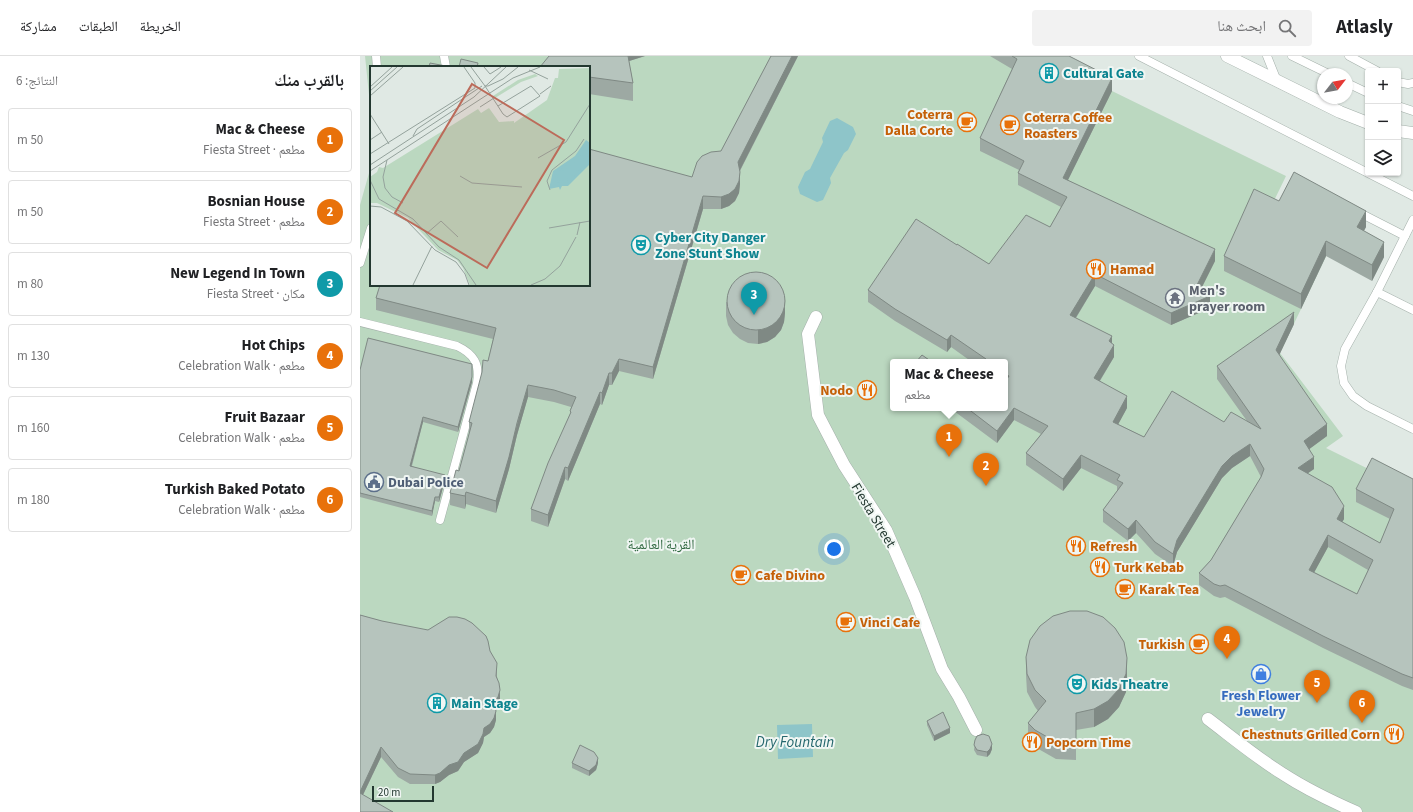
<!DOCTYPE html>
<html lang="ar">
<meta charset="utf-8">
<style>
body{margin:0;font-family:"Source Sans 3","Noto Naskh Arabic",sans-serif;background:#f2f2f2;color:#202124;direction:rtl}
.controls{position:absolute;right:12px;top:12px;display:grid;overflow:hidden;border-radius:4px;box-shadow:0 1px 3px #0004}
.controls button{width:36px;height:36px;display:grid;place-items:center;padding:0;border:0;border-bottom:1px solid #e0e0e0;background:#fff;color:#202124;font:20px sans-serif}
.compass{position:absolute;left:957px;top:12px;width:36px;height:36px;border-radius:50%;background:#fff;box-shadow:0 1px 3px #0004;rotate:59deg}
.scale{position:absolute;left:12px;bottom:10px;width:62px;box-sizing:border-box;padding-left:4px;border:2px solid #233830;border-top:0;font-size:11px;line-height:14px;white-space:nowrap;color:#233830;-webkit-text-stroke:3px #f0f6f3;paint-order:stroke}
.you{position:absolute;left:474px;top:493px;width:14px;height:14px;margin:-10px;border:3px solid #fff;border-radius:50%;background:#1a73e8;box-shadow:0 0 0 6px #1a73e833}
.badge{display:grid;place-items:center;width:26px;height:26px;border-radius:50%;background:#ea580c;color:#fff;font-size:13px;font-weight:700}
.pin{position:absolute;translate:-50% -33px;filter:drop-shadow(0 1px 2px #0008)}
.pin::after{content:'';position:absolute;top:21px;width:14px;height:12px;background:inherit;clip-path:polygon(0 0,100% 0,50% 100%)}
.popup{position:absolute;left:530px;top:303px;width:118px;height:52px;box-sizing:border-box;display:grid;place-content:center;border-radius:4px;background:#fff;filter:drop-shadow(0 1px 3px #0005);font-size:13px;white-space:nowrap;color:#757577}
.popup b{font-size:15px;color:#202124}
.popup::after{content:'';position:absolute;left:50%;top:100%;margin-left:-8px;border:8px solid transparent;border-top-color:#fff}
.list{margin:0;padding:0;list-style:none}
h2{display:flex;justify-content:space-between;align-items:center;height:52px;margin:0;padding:0 16px;font-size:17px}
h2 small{font-size:13px;font-weight:400;color:#757577}
.list li{display:grid;grid-template-columns:26px 1fr auto;gap:12px;align-items:center;box-sizing:border-box;height:64px;margin:0 8px 8px;padding:0 8px;border:1px solid #e0e0e0;border-radius:4px}
.list b{display:block;font-size:15px;white-space:nowrap}
.list p{margin:0;font-size:13px;white-space:nowrap;color:#757577}
.list em{font-size:13px;font-style:normal;color:#757577}
.icon{flex:none;width:22px;height:22px;fill:none;stroke:currentColor;stroke-width:2;stroke-linecap:round;stroke-linejoin:round}
.map{position:relative;flex:none;width:1053px;height:756px;overflow:hidden;direction:ltr}
header{display:flex;align-items:center;gap:24px;box-sizing:border-box;height:56px;padding:0 20px;background:#fff;border-bottom:1px solid #e0e0e0}
header strong{font-size:19px}
nav{display:flex;gap:22px;margin-inline-start:auto;font-size:14px}
.search{width:280px;height:36px;background:#f2f2f2;display:flex;align-items:center;gap:10px;box-sizing:border-box;padding:0 14px;border-radius:4px;color:#757577;font-size:15px}
main{display:flex}
aside{flex:1;background:#fff}
.map>svg:first-child{display:block}
.green{fill:#bbd8c0;fill-rule:evenodd}
.water{fill:#8ec5c9}
.lines{fill:none;stroke-linecap:round;stroke-linejoin:round}
.service-casing{stroke:#a4b0aa;stroke-width:9}
.pedestrian-casing{stroke:#a4b0aa;stroke-width:13}
.tertiary-casing{stroke:#a4b0aa;stroke-width:13}
.service{stroke:#fff;stroke-width:8}
.pedestrian{stroke:#fff;stroke-width:12}
.tertiary{stroke:#fff;stroke-width:12}
.wall{fill:#9da9a3;fill-rule:evenodd}
.shaded-wall{fill:#7f8984}
.building{fill:#b6c4bd;stroke:#7f8984;fill-rule:evenodd}
.labels{text-anchor:middle;stroke-width:4;stroke-linejoin:round;paint-order:stroke}
.culture-label{font-size:14px;font-weight:bold;fill:#0d838f;stroke:#f0f6f3;text-anchor:start}
.food-label{font-size:14px;font-weight:bold;fill:#c56008;stroke:#f0f6f3;text-anchor:start}
.worship-label{font-size:14px;font-weight:bold;fill:#5b616d;stroke:#f0f6f3;text-anchor:start}
.service-label{font-size:14px;font-weight:bold;fill:#4e5e75;stroke:#f0f6f3;text-anchor:start}
.street-label{font-size:14px;fill:#233830;stroke:#f0f6f3}
.park-label{font-size:14px;fill:#326a42;stroke:#f0f6f3}
.shop-label{font-size:14px;font-weight:bold;fill:#366cbe;stroke:#f0f6f3}
.water-label{font-size:15px;font-style:italic;fill:#24676d;stroke:#f0f6f3}
.inset-river{fill:none;stroke:#8ec5c9;stroke-width:2}
.inset-road{fill:none;stroke:#94a29c;stroke-width:1}
.view{fill:#bc6b5a;fill-opacity:0.15;stroke:#bc6b5a;stroke-width:2}
.inset-edge{fill:none;stroke:#233830;stroke-width:2}
</style>
<header>
<strong>Atlasly</strong>
<div class="search"><svg class="icon" aria-label="search" viewBox="0 0 24 24"><circle cx="10" cy="10" r="6"/><path d="M15 15l6 6"/></svg>ابحث هنا</div>
<nav><a>الخريطة</a><a>الطبقات</a><a>مشاركة</a></nav>
</header>
<main>
<div class="map">
<svg width="1053" height="756" viewBox="0 0 1053 756">
<rect width="100%" height="100%" fill="#e0e9e4"/>
<!-- green -->
<path class="green" d="M5 0H685L752 35 926 120 909 155 973 186 920 297 983 380 966 392 1053 435V756H0V149L11 110V229H229V11H11V58ZM533 306H645V352H533Z"/>
<!-- water -->
<g class="water">
<polygon points="477,62 493,71 496,78 488,94 484,97 470,122 471,127 463,144 457,146 440,138 438,131 445,116 450,113 463,86 462,82 470,65"/>
<polygon points="452,668 453,701 418,703 417,669"/>
</g>
<g class="lines">
<defs>
<g id="service">
<polyline points="16,0 17,11"/>
<polyline points="84,0 86,11"/>
<polyline points="779,0 1053,140"/>
<polyline points="907,0 917,25"/>
<polyline points="932,0 969,18"/>
<polyline points="989,0 1017,15"/>
<polyline points="1038,26 1048,28 1053,27"/>
<polyline points="987,27 1008,37"/>
<polyline points="1038,50 1053,55"/>
<polyline points="996,155 1045,180"/>
<polyline points="1053,164 1017,236 985,293 981,310 984,327 993,340 1007,350 1053,373"/>
<polyline points="0,207 11,172"/>
<polyline points="1017,236 1053,254"/>
<path d="M0 266 97 290C114 298 120 308 117 327L80 464"/>
</g>
<g id="pedestrian">
<polyline points="456,261 448,278 458,359 484,409 526,474 555,541 582,613 599,641 616,674"/>
<path d="M848 663C873 682 897 702 923 718 946 733 971 745 996 756"/>
</g>
<g id="tertiary">
<polyline points="867,0 980,56 1008,67"/>
<polyline points="1038,75 1053,77"/>
</g>
</defs>
<!-- service casing -->
<use href="#service" class="service-casing"/>
<!-- pedestrian casing -->
<use href="#pedestrian" class="pedestrian-casing"/>
<!-- tertiary casing -->
<use href="#tertiary" class="tertiary-casing"/>
<!-- service -->
<use href="#service" class="service"/>
<!-- pedestrian -->
<use href="#pedestrian" class="pedestrian"/>
<!-- tertiary -->
<use href="#tertiary" class="tertiary"/>
</g>
<!-- wall -->
<g class="wall">
<polygon points="189,0 285,0 269,5 273,27 273,45 229,38 229,11"/>
<polygon points="411,0 438,0 380,115 380,128 379,137 375,145 369,150 361,153 343,153 293,323 259,315 252,329 249,329 242,349 240,348 208,425 205,423 188,471 171,465 171,453 210,358 210,355 211,351 194,346 168,341 157,379 149,413 136,457 106,448 105,453 90,449 90,437 99,415 109,378 109,366 128,305 133,283 16,254 16,242 332,121 361,95"/>
<path d="M630 0H709L752 35 708 124 855 205 840 235 850 252 811 269 735 230 716 262 752 287 754 301 740 325 767 352 758 368 784 381 864 366 887 365 857 323V310L934 268 919 299 967 380 949 393 954 413 948 417 984 463 982 466 1020 487 1030 463 996 446V433L1053 423V634L1042 630 963 592 865 541 860 542 854 540 839 529V517L851 504 901 421 890 400 872 412 862 422 817 496 813 510 795 498 776 477 768 485 743 466V454L757 435V430L721 412 703 435 666 409V397L681 378 654 364 637 387 590 352H645V306H612L591 291 587 296 535 265 508 246V234L597 189 629 208 690 171 701 151 658 129V117L659 114 620 95V82L652 13ZM968 491 1008 514 997 538 954 516Z"/>
<polygon points="919,145 1006,171 1004,175 1024,201 1012,225 966,200 941,253 864,215 864,200"/>
<polygon points="366,246 425,257 424,266 421,274 415,281 407,286 398,288 388,287 380,283 373,277 368,269 366,260"/>
<polygon points="112,308 112,326 98,376 63,366 52,410 85,424 79,446 75,445 72,460 0,441 0,314"/>
<polygon points="0,559 130,595 137,616 137,621 140,643 138,650 136,654 136,664 134,671 130,677 124,681 123,687 118,697 104,706 98,715 89,719 80,726 75,728 50,728 38,721 21,701 3,739 0,756"/>
<polygon points="666,601 767,620 766,636 759,651 748,663 734,671 716,674 716,704 696,703 675,691 668,685 668,667 678,655 675,651 667,636 666,619"/>
<polygon points="567,665 590,677 574,685 567,669"/>
<polygon points="615,684 632,693 630,698 627,701 617,699 614,694"/>
<polygon points="212,707 238,707 236,714 229,720 212,712"/>
</g>
<!-- shaded-wall -->
<g class="shaded-wall">
<polygon points="266,0 285,0 266,6"/>
<polygon points="432,0 438,0 378,118 378,106"/>
<polygon points="752,22 752,35 703,134 703,122"/>
<polygon points="380,116 380,128 379,137 375,145 369,150 361,153 361,141"/>
<polygon points="343,140 343,153 293,323 293,311"/>
<polygon points="1006,155 1006,171 997,186 997,171"/>
<polygon points="966,185 966,200 941,253 941,238"/>
<polygon points="1024,186 1024,201 1012,225 1012,209"/>
<polygon points="855,193 855,205 835,245 835,233"/>
<polygon points="735,218 735,230 710,271 710,259"/>
<polygon points="850,240 850,252 811,269 811,257"/>
<polygon points="425,243 425,257 424,266 421,274 415,281 407,286 398,288 398,274"/>
<polygon points="934,256 934,268 916,306 916,294"/>
<polygon points="591,279 591,291 587,296 587,284"/>
<polygon points="752,280 752,292 749,285"/>
<polygon points="754,289 754,301 734,334 734,322"/>
<polygon points="259,303 259,315 252,329 252,317"/>
<polygon points="249,317 249,329 242,349 242,337"/>
<polygon points="112,321 112,326 98,376 98,371"/>
<polygon points="168,329 168,341 157,379 149,413 136,457 136,445"/>
<polygon points="240,336 240,348 208,425 208,412"/>
<polygon points="767,340 767,352 753,378 753,366"/>
<polygon points="654,352 654,364 637,387 637,375"/>
<polygon points="63,361 63,366 50,415 50,410"/>
<polygon points="967,368 967,380 944,397 944,385"/>
<polygon points="890,388 890,400 872,412 862,422 817,496 813,510 813,498 817,484 862,410 872,400"/>
<polygon points="721,399 721,412 703,435 703,423"/>
<polygon points="954,401 954,413 938,424 938,412"/>
<polygon points="205,411 205,423 188,471 188,459"/>
<polygon points="85,419 85,424 79,446 79,441"/>
<polygon points="106,436 106,448 105,453 105,440"/>
<polygon points="75,441 75,445 72,460 72,455"/>
<polygon points="984,450 984,463 977,475 977,463"/>
<polygon points="776,464 776,477 768,485 768,473"/>
<polygon points="968,479 968,491 949,526 949,514"/>
<polygon points="767,602 767,620 766,636 759,651 748,663 734,671 734,653"/>
<polygon points="140,634 140,643 138,650 134,656 134,647"/>
<polygon points="136,655 136,664 134,671 130,677 124,681 123,687 118,697 104,706 98,715 89,719 80,726 75,728 75,719 89,709 104,697"/>
<polygon points="590,672 590,677 574,685 574,680"/>
<polygon points="632,688 632,693 630,698 627,701 627,696"/>
<polygon points="21,691 21,701 0,745 0,736"/>
<polygon points="238,702 238,707 236,714 229,720 229,715"/>
</g>
<!-- building -->
<g class="building">
<polygon points="189,0 268,0 273,27 229,21 229,11 180,11"/>
<polygon points="411,0 432,0 378,106 380,116 379,125 375,133 369,138 361,141 343,140 293,311 259,303 252,317 249,317 242,337 240,336 208,412 205,411 188,459 171,453 188,407 211,356 210,355 216,341 194,334 168,329 157,367 149,401 136,445 106,436 105,440 90,437 96,414 99,415 112,367 109,366 122,316 123,304 128,305 136,272 16,242 20,229 229,229 229,93 332,121 337,106 342,100 351,96 361,95"/>
<path d="M652 0H709L752 22 703 122 855 193 835 233 850 240 811 257 735 218 710 259 752 280 749 285 754 289 734 322 767 340 753 366 784 381 812 335 864 366 871 356 901 373 857 310 934 256 916 294 967 368 944 385 954 401 938 412 972 431 984 450 977 463 1020 487 1034 453 996 433 1012 402 1053 423V622L1042 618 963 580 865 529 860 530 854 528 839 517 851 504 901 421 904 413 890 388 872 400 862 410 817 484 813 498 795 486 776 464 768 473 743 454 763 427 757 424 760 419 721 399 703 423 666 397 688 370 654 352 637 375 607 352H645V326L649 320 645 318V306H625L624 305 626 303 591 279 587 284 535 253 508 234 556 163 597 189V188L629 208 666 159 690 171 707 141 658 117 664 105 620 82 657 3ZM968 479 1013 504 997 538 949 514Z"/>
<polygon points="101,3 118,7 117,11 99,11"/>
<polygon points="70,7 91,11 69,11"/>
<polygon points="934,116 1006,155 997,171 1024,186 1012,209 966,185 941,238 864,200 894,133 919,145"/>
<circle cx="396" cy="245" r="29"/>
<polygon points="8,282 112,308 112,321 98,371 63,361 50,410 85,419 79,441 75,441 72,455 0,437 0,314"/>
<polygon points="562,299 572,306 556,306"/>
<polygon points="710,555 727,555 743,561 755,572 764,586 767,602 766,618 759,633 748,645 734,653 716,657 716,686 696,686 675,674 668,667 686,645 675,634 667,618 666,601 670,584 680,570 693,560"/>
<polygon points="0,559 22,565 68,574 89,561 97,561 105,563 112,567 126,580 128,585 130,595 137,607 136,620 139,627 140,634 138,641 134,647 136,655 134,662 130,668 124,672 123,678 118,688 104,697 98,706 89,709 80,717 75,719 50,718 38,712 21,691 0,736"/>
<polygon points="583,656 590,672 574,680 567,665"/>
<polygon points="623,678 629,680 632,688 630,693 627,696 617,694 614,689 615,684 617,680"/>
<polygon points="220,689 234,696 238,702 236,709 229,715 212,707"/>
<polygon points="0,737 33,756 0,756"/>
</g>
<!-- icons -->
<defs>
<symbol id="building-ring" viewBox="-11 -11 22 22"><circle r="9.5" fill="#f0f6f3" stroke="#0f9aa8" stroke-width="1.5"/><path d="M-4-6H4V6H1V3H-1V6H-4ZM-2.5-4.3h1.7v1.8h-1.7ZM.8-4.3h1.7v1.8H.8ZM-2.5-1h1.7V.8h-1.7ZM.8-1h1.7V.8H.8Z" fill="#0f9aa8"/></symbol>
<symbol id="cafe-ring" viewBox="-11 -11 22 22"><circle r="9.5" fill="#f0f6f3" stroke="#e8710a" stroke-width="1.5"/><path d="M-5.5-4.5H6V0H3Q3 3.5 0 3.5H-2.5Q-5.5 3.5-5.5 0ZM3-3.2v2h1.7v-2ZM-6 4.5H4V6H-6Z" fill="#e8710a"/></symbol>
<symbol id="theatre-ring" viewBox="-11 -11 22 22"><circle r="9.5" fill="#f0f6f3" stroke="#0f9aa8" stroke-width="1.5"/><path d="M-5-5.5Q0-4 5-5.5V0Q5 5 0 6Q-5 5-5 0ZM-3.3-2.5H-1v1.5H-3.3ZM1-2.5H3.3v1.5H1ZM-2.8 1Q0 5.5 2.8 1Z" fill="#0f9aa8"/></symbol>
<symbol id="restaurant-ring" viewBox="-11 -11 22 22"><circle r="9.5" fill="#f0f6f3" stroke="#e8710a" stroke-width="1.5"/><path d="M-5-6h1v4h1v-4h1v4h1v-4h1v5L-1.5 .5V6h-2V.5L-5-1ZM5-6V6H3V1.5H1.5Q1.5-4 5-6Z" fill="#e8710a"/></symbol>
<symbol id="temple-ring" viewBox="-11 -11 22 22"><circle r="9.5" fill="#f0f6f3" stroke="#6b7280" stroke-width="1.5"/><path d="M0-6L5-2H3V0L6.5 2.5H4V6H1.5V3h-3V6H-4V2.5H-6.5L-3 0V-2H-5Z" fill="#6b7280"/></symbol>
<symbol id="civic-ring" viewBox="-11 -11 22 22"><circle r="9.5" fill="#f0f6f3" stroke="#5c6f8a" stroke-width="1.5"/><path d="M-.6-6.5H3V-4.5H.6V-3L4-1V1h2V6H-6V1h2V-1L-.6-3ZM-1.2 2.5V6h2.4V2.5Z" fill="#5c6f8a"/></symbol>
<symbol id="shop-ring" viewBox="-11 -11 22 22"><circle r="9.5" fill="#f0f6f3" stroke="#3f7fe0" stroke-width="1.5"/><path d="M-5-2.5h2.3a2.7 3.5 0 0 1 5.4 0H5L5.5 6h-11ZM-1.5-2.5h3a1.5 2.3 0 0 0-3 0Z" fill="#3f7fe0"/></symbol>
</defs>
<g fill-rule="evenodd">
<use href="#building-ring" x="678" y="6" width="22" height="22"/>
<use href="#cafe-ring" x="596" y="55" width="22" height="22"/>
<use href="#cafe-ring" x="639" y="58" width="22" height="22"/>
<use href="#theatre-ring" x="270" y="178" width="22" height="22"/>
<use href="#restaurant-ring" x="725" y="202" width="22" height="22"/>
<use href="#temple-ring" x="804" y="231" width="22" height="22"/>
<use href="#restaurant-ring" x="496" y="323" width="22" height="22"/>
<use href="#civic-ring" x="3" y="415" width="22" height="22"/>
<use href="#restaurant-ring" x="705" y="479" width="22" height="22"/>
<use href="#restaurant-ring" x="729" y="500" width="22" height="22"/>
<use href="#cafe-ring" x="370" y="508" width="22" height="22"/>
<use href="#cafe-ring" x="754" y="522" width="22" height="22"/>
<use href="#cafe-ring" x="475" y="555" width="22" height="22"/>
<use href="#cafe-ring" x="828" y="577" width="22" height="22"/>
<use href="#shop-ring" x="890" y="607" width="22" height="22"/>
<use href="#theatre-ring" x="706" y="617" width="22" height="22"/>
<use href="#building-ring" x="66" y="636" width="22" height="22"/>
<use href="#restaurant-ring" x="1023" y="667" width="22" height="22"/>
<use href="#restaurant-ring" x="661" y="675" width="22" height="22"/>
</g>
<g class="labels">
<!-- culture labels -->
<g class="culture-label">
<text x="703" y="22">Cultural Gate</text>
<text x="295" y="186">Cyber City Danger<tspan x="295" dy="16">Zone Stunt Show</tspan></text>
<text x="731" y="633">Kids Theatre</text>
<text x="91" y="652">Main Stage</text>
</g>
<!-- food labels -->
<g class="food-label">
<text x="593" y="63" text-anchor="end">Coterra<tspan x="593" dy="16">Dalla Corte</tspan></text>
<text x="664" y="66">Coterra Coffee<tspan x="664" dy="16">Roasters</tspan></text>
<text x="750" y="218">Hamad</text>
<text x="493" y="339" text-anchor="end">Nodo</text>
<text x="730" y="495">Refresh</text>
<text x="754" y="516">Turk Kebab</text>
<text x="395" y="524">Cafe Divino</text>
<text x="779" y="538">Karak Tea</text>
<text x="500" y="571">Vinci Cafe</text>
<text x="825" y="593" text-anchor="end">Turkish</text>
<text x="1020" y="683" text-anchor="end">Chestnuts Grilled Corn</text>
<text x="686" y="691">Popcorn Time</text>
</g>
<!-- worship labels -->
<g class="worship-label">
<text x="829" y="239">Men's<tspan x="829" dy="16">prayer room</tspan></text>
</g>
<!-- service labels -->
<g class="service-label">
<text x="28" y="431">Dubai Police</text>
</g>
<!-- street labels -->
<g class="street-label">
<text transform="translate(514 459) rotate(59)" y="5">Fiesta Street</text>
</g>
<!-- park labels -->
<g class="park-label">
<text x="301" y="493">القرية العالمية</text>
</g>
<!-- shop labels -->
<g class="shop-label">
<text x="901" y="644">Fresh Flower<tspan x="901" dy="16">Jewelry</tspan></text>
</g>
<!-- water labels -->
<g class="water-label">
<text x="435" y="691">Dry Fountain</text>
</g>
</g>
<!-- overview -->
<g transform="translate(10 10)">
<rect width="220" height="220" fill="#e0e9e4"/>
<path d="M220 2V219H100L93 202 87 194 68 184 38 152 7 137H0V111L7 106 9 101 13 102 108 43 111 47 119 42 129 56 144 55V57L177 34 185 12H188L189 3ZM165 8 168 10 151 16 125 32 123 30 148 14Z" fill="#bbd8c0"/>
<path d="M216 74 220 77V98L198 120H192L190 124 189 121 179 123 183 105 205 90Z" fill="#8ec5c9"/>
<path class="inset-river" d="M220 83 192 104 187 109 186 115 194 116 204 109 220 90"/>
<path class="inset-road" d="M101 1 115 20H118L133 13 148 1M114 1 120 8 131 1M159 4 178 13M115 20 133 48 137 51 170 30 161 20 128 40M0 21 22 1M0 25 27 1M170 28 181 20M0 30 33 1M110 41 124 32M0 48 19 78M43 70 47 63 112 20M0 74 12 66M0 88 105 22V17L94 1M168 92 196 76 220 38M17 94 13 111 15 122 22 131 33 137M0 99 104 31 136 1M0 105 143 12 170 1M90 110 102 117 152 121M0 114 9 133 43 153 69 181 89 194 106 219M180 124 177 115 182 104 206 85 214 73M0 140 11 141 37 155 65 184 86 196 95 208 99 219M179 162 220 155M56 168 71 155 88 171M207 169 210 156M43 219 62 180M161 219 175 213 190 200 206 171"/>
<path class="view" d="M102 18 194 74 117 202 25 147Z"/>
<rect width="220" height="220" class="inset-edge"/>
</g>
</svg>
<div class="controls">
<button>+</button>
<button>−</button>
<button><svg class="icon" aria-label="layers" viewBox="0 0 24 24"><path d="M12 4l9 5-9 5-9-5zM3 14l9 5 9-5"/></svg></button>
</div>
<svg class="compass" viewBox="-18 -18 36 36"><path d="M0-13l5 13h-10z" fill="#e53935"/><path d="M0 13l5-13h-10z" fill="#757577"/></svg>
<div class="scale">20 m</div>
<div class="you"></div>
<div class="pin badge" style="left:589px;top:401px;background:#e8710a">1</div>
<div class="popup"><b>Mac &amp; Cheese</b>مطعم</div>
<div class="pin badge" style="left:626px;top:430px;background:#e8710a">2</div>
<div class="pin badge" style="left:394px;top:259px;background:#0f9aa8">3</div>
<div class="pin badge" style="left:867px;top:603px;background:#e8710a">4</div>
<div class="pin badge" style="left:957px;top:647px;background:#e8710a">5</div>
<div class="pin badge" style="left:1002px;top:667px;background:#e8710a">6</div>
</div>
<aside>
<h2>بالقرب منك<small>النتائج: 6</small></h2>
<ul class="list">
<li><span class="badge" style="background:#e8710a">1</span><div><b>Mac &amp; Cheese</b><p>مطعم · Fiesta Street</p></div><em>50 m</em></li>
<li><span class="badge" style="background:#e8710a">2</span><div><b>Bosnian House</b><p>مطعم · Fiesta Street</p></div><em>50 m</em></li>
<li><span class="badge" style="background:#0f9aa8">3</span><div><b>New Legend In Town</b><p>مكان · Fiesta Street</p></div><em>80 m</em></li>
<li><span class="badge" style="background:#e8710a">4</span><div><b>Hot Chips</b><p>مطعم · Celebration Walk</p></div><em>130 m</em></li>
<li><span class="badge" style="background:#e8710a">5</span><div><b>Fruit Bazaar</b><p>مطعم · Celebration Walk</p></div><em>160 m</em></li>
<li><span class="badge" style="background:#e8710a">6</span><div><b>Turkish Baked Potato</b><p>مطعم · Celebration Walk</p></div><em>180 m</em></li>
</ul>
</aside>
</main>
